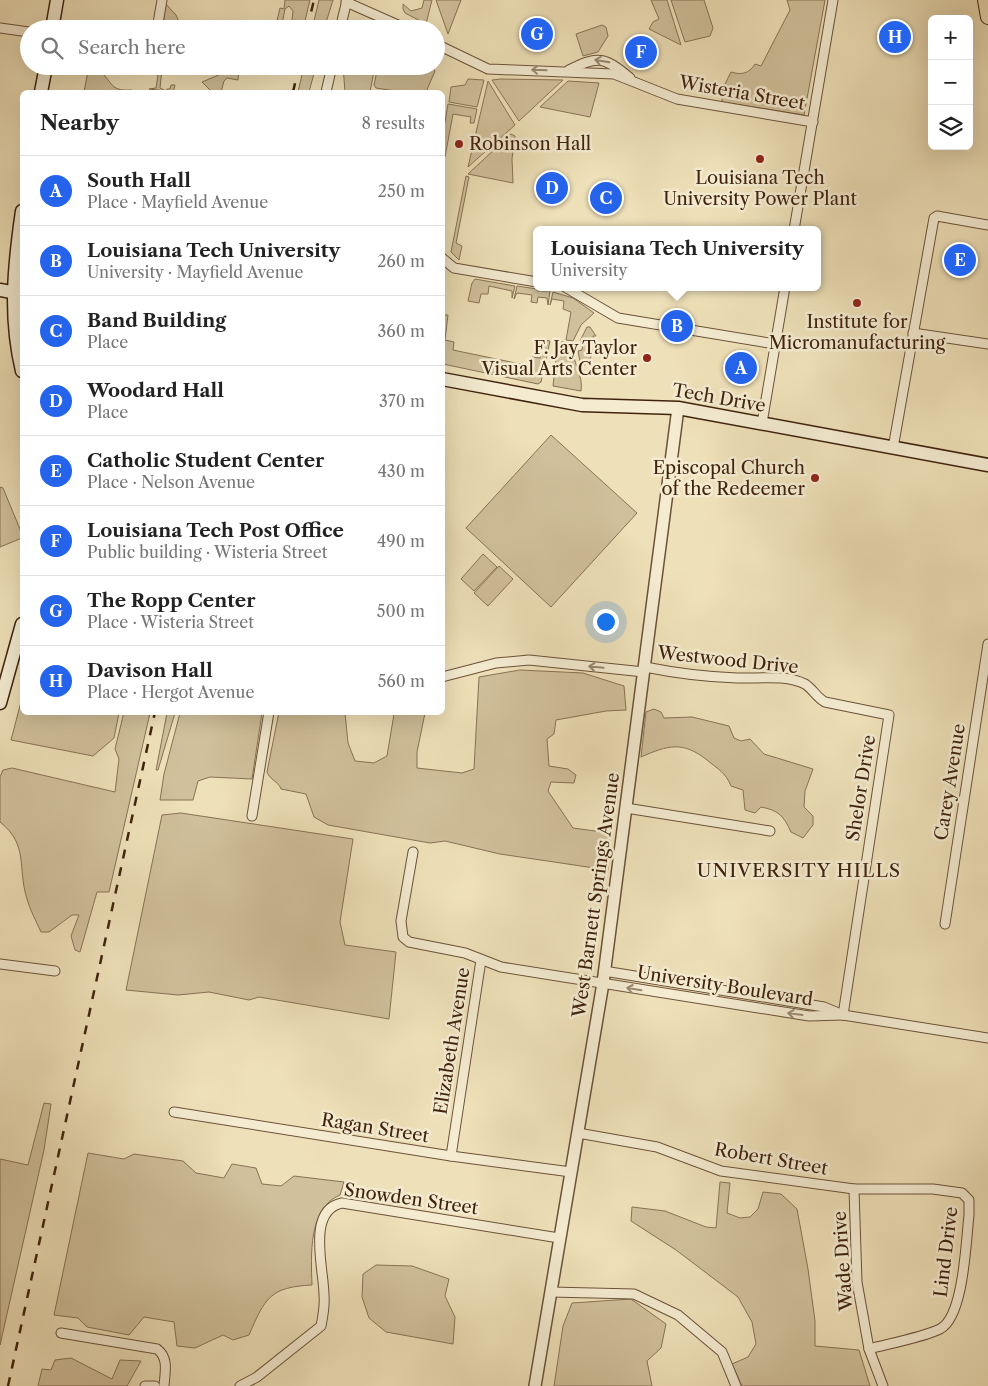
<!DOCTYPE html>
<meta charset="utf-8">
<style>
body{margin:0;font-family:"Libre Caslon Text",serif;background:#f6f6f6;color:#222}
.controls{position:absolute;right:15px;top:15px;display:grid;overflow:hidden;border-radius:8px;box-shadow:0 5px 20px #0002}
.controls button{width:45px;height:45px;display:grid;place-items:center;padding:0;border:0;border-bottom:1px solid #e0e0e0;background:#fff;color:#222;font:25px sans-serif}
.you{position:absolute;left:605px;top:621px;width:18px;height:18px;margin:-12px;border:4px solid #fff;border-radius:50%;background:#1a73e8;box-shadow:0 0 0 8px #1a73e833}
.badge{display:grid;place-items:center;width:32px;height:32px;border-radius:50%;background:#2563eb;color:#fff;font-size:16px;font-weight:700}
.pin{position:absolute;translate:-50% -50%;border:2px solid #fff;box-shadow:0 1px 5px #0006}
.popup{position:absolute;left:533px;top:226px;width:288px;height:65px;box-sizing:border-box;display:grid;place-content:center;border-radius:8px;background:#fff;filter:drop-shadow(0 1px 4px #0005);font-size:16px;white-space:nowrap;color:#767676}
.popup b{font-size:19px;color:#222}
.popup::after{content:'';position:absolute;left:50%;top:100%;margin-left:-10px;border:10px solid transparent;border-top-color:#fff}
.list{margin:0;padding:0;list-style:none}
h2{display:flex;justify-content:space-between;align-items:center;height:65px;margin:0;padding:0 20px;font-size:21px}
h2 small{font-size:16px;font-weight:400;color:#767676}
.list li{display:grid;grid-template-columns:32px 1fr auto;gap:15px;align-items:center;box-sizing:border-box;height:70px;padding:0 20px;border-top:1px solid #e0e0e0}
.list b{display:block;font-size:19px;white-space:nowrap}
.list p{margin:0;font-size:16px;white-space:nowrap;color:#767676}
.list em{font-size:16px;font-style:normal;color:#767676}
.icon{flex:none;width:28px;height:28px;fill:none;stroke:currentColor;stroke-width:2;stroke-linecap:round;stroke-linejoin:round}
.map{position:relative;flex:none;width:988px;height:1386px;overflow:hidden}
.search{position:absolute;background:#fff;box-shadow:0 5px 20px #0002;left:20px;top:20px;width:425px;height:55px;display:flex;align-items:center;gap:12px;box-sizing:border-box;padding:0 18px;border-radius:28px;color:#767676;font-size:19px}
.panel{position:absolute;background:#fff;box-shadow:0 5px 20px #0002;left:20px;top:90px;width:425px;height:625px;border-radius:8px}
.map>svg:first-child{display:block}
.green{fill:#d0c09b;stroke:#887255}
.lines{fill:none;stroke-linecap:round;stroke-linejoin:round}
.minor-casing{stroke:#6c5239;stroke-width:11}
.tertiary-casing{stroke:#6c5239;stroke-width:14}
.secondary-casing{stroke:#40230f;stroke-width:15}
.primary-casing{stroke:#40230f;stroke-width:16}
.minor{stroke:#f4ebd1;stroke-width:9}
.tertiary{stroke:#f4ebd1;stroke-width:11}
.secondary{stroke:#f4ebd1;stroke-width:12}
.primary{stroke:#eee0b8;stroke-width:14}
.rail{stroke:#40230f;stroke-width:2.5;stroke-dasharray:9 9;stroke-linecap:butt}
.oneway{stroke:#9a8770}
.poi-dot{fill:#8f2418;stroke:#f4ebd1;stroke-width:2}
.labels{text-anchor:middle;stroke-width:5;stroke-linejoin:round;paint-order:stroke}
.street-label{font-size:18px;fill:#40230f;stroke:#f4ebd1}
.poi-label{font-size:18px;fill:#40230f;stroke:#f4ebd1}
.neighbourhood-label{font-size:19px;letter-spacing:1px;fill:#40230f;stroke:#f4ebd1}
</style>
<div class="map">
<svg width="988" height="1386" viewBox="0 0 988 1386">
<rect width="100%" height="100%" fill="#eee0b8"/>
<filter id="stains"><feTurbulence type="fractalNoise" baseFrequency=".004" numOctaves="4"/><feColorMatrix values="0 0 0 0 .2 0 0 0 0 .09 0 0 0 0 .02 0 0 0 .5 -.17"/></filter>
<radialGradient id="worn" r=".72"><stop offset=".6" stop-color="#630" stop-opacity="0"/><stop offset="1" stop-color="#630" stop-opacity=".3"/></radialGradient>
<!-- green -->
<g class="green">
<polygon points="285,0 310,0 303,29 291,29 293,11 289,6 285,9 281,29 275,29 280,8 284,9"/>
<polygon points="319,0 333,0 324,29 312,29"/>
<polygon points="424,0 432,0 426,24 405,13 403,9 403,4 411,11 422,8"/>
<polygon points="436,0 461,0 448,34"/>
<polygon points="651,0 667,0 681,45 649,29 653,22 659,19"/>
<polygon points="671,0 704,0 713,28 710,36 685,42"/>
<path d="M787 0H825L804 115 722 102V95L726 88 724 86 731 72C741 75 749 74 755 64L761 66 790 10Z"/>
<polygon points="165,3 176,15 182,29 163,29"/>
<polygon points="602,25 606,27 608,36 598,52 583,56 576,34"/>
<polygon points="153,66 172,66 173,71 162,69 160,88 166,91 167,89 170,89 171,85 175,85 173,92 149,89 156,88 158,75 152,74"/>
<polygon points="304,66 316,66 309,92 298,92"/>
<polygon points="343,66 375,66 370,92 345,92"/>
<polygon points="378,66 431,66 435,71 426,92 402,92 376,88 374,85"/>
<polygon points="233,69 239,70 238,80 227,78 224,81 221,92 212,92 202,82"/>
<path d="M88 71 102 73C114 85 111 91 132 90L131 92H84Z"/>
<polygon points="468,79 484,80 477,107 449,102 451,87 465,85"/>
<polygon points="501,79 563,80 519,121 492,80"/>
<polygon points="488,81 515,125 468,167"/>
<polygon points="568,81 599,83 590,117 540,107"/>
<polygon points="448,104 477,109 474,123 470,123 471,117 453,114 445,157 443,156 443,133"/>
<polygon points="511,134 515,136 512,159 513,183 468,174"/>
<polygon points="466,176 469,177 456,243 462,246 459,260 451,252"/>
<polygon points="475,279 515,286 512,298 512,291 489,286 488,294 481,294 479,303 468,301 472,283"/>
<polygon points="517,286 537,289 537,291 550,291 548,305 547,298 538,297 537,303 531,302 532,295 517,293 514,299"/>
<polygon points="553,292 573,298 594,313 581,325 573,341 566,340 571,312 563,309 564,301 552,299 550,305"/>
<polygon points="444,315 448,315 445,340 454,342 453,350 530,366 532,357 540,358 544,340 550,341 541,382 538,384 443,364"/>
<polygon points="587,327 590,327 596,336 593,336 595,348 590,359 592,360 581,367 578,351 582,350 583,343 580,341"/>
<path d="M558 341 573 344C571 362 584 375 581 391L553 386Z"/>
<polygon points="551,435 637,513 551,607 466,528"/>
<polygon points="0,487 3,488 22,534 22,538 0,547"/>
<polygon points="483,554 497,567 474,591 461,579"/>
<polygon points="499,566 513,579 488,606 474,593"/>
<path d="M520 670 583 673 624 686 626 710 606 711 556 720 554 734 547 739 549 766 568 769 576 775 574 783 551 782 548 791 573 828 610 833 608 870 500 854 445 841 430 843 328 825 314 817 306 794 281 789C278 781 270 780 267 772L279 712 345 713 348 743 355 761 374 763 387 756 394 714 425 713 417 752V768L462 773 474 769 479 677Z"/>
<polygon points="22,698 22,712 119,713 114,738 93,756 11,740"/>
<path d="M654 709 661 712 664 718 692 717 729 726 734 738 741 741 750 739 764 754 813 769 805 791 804 807 813 816V825L803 838 791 832C784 816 778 810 761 807L755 813 745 810 743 790 731 786C726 773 718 769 707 760 683 741 668 745 641 757L646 712Z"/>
<path d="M124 712 150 713 109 892H97L80 952 75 950 71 936 79 915H72L49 932H41C36 921 30 910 27 899 17 867 29 845 0 822V777L3 770 12 768 115 792 119 759 115 749Z"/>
<polygon points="167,713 175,713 158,770 156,770"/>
<polygon points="180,713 262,713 252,779 210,777 198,781 193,800 160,800 164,774"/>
<polygon points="181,813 353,839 340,922 345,945 396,952 389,1019 259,997 249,1000 209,992 178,995 126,990 162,815"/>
<polygon points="44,1103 51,1104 44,1150 0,1345 0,1159 28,1165"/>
<path d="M88 1153 124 1159 134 1154 183 1161 196 1173 224 1178 232 1164 256 1168 262 1184 281 1186 294 1176 344 1182 340 1195C308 1208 311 1256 312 1285 270 1287 265 1298 249 1335L233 1340 223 1335 195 1348 177 1346 174 1322 144 1317 129 1335 87 1327 78 1318 54 1315Z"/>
<polygon points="720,1182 730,1183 727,1213 740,1218 750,1217 758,1209 763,1192 781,1194 797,1209 808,1269 815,1321 815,1346 859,1350 870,1386 742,1386 732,1364 748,1357 756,1344 752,1322 738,1297 676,1250 631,1221 632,1207 665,1211 706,1227 716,1228"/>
<polygon points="376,1265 412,1266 449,1279 445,1296 455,1317 453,1344 386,1332 369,1318 362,1297 363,1274"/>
<polygon points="631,1299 666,1324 661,1348 647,1361 652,1386 554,1386 563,1326 572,1303"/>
<polygon points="71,1358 112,1379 120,1360 141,1361 127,1386 38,1386 42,1369 51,1370 55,1360"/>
</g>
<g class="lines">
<defs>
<g id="minor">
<polyline points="346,2 407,29"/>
<polyline points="0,28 29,32"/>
<polyline points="157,29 162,0"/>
<polyline points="340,29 347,0"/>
<polyline points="436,44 488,69 614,74 677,99 813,122"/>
<path d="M569 70C598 55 605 57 630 78"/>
<polyline points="326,92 332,66"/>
<polyline points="794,230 833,0"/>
<polyline points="442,258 454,268 537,282"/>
<polyline points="565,287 618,318 775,344"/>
<polyline points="913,333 988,344"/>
<polyline points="762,423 785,287"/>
<polyline points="893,448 934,218 937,216 988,225"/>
<path d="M645 667C675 673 706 677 737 678 758 679 785 674 805 684 813 689 817 698 825 702L889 715 843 1015"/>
<polyline points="442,677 496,663 529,660 644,672"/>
<polyline points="626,808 770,831"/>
<polyline points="252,816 269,712"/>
<polyline points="413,852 401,921 403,937 409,942 465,953 501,967 809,1016 843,1015"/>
<polyline points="945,924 988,644"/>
<polyline points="0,964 55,971"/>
<polyline points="604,971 800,1003 824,1007 843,1015 988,1038"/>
<polyline points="174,1112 451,1156 571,1172"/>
<path d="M578 1133 657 1147 721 1171 854 1189H933L962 1193 969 1200V1215C966 1240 964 1317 940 1329 924 1337 888 1344 869 1349"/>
<polyline points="451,1156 481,960"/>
<polyline points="854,1189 857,1282 869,1349 883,1386"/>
<polyline points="551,1292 634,1294 678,1315 722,1352 736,1386"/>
<path d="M61 1333 157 1349C169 1358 165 1372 164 1386"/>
<polyline points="145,1386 155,1386"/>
<path d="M240 1386 257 1377 321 1326C323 1316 325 1305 324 1295 324 1270 306 1210 342 1203L559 1238"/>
</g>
<polyline id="tertiary" points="535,1386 603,983 678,408"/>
<g id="secondary">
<polyline points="52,29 57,0"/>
<polyline points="41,92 46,66"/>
<path d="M22 211C14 266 9 317 22 371"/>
<polyline points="0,290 22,294"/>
<polyline points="442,379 582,405 678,408 988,465"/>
<polyline points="0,703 22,624"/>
</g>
<polyline id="primary" points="985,0 988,17"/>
</defs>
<!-- minor casing -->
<use href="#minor" class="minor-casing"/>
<!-- tertiary casing -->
<use href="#tertiary" class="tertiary-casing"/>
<!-- secondary casing -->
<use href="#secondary" class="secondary-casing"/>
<!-- primary casing -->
<use href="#primary" class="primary-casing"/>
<!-- minor -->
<use href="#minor" class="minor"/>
<!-- tertiary -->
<use href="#tertiary" class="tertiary"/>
<!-- secondary -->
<use href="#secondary" class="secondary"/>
<!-- primary -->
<use href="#primary" class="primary"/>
<!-- rail -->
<g class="rail">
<polyline points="307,29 314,0"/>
<polyline points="293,92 299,66"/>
<polyline points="8,1386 155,712"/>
</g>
</g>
<!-- one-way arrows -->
<defs><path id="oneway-shaft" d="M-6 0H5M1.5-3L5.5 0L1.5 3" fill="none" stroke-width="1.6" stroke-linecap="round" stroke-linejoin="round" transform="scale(1.25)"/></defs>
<g class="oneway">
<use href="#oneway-shaft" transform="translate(602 61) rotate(-170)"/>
<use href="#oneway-shaft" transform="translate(539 70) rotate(-178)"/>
<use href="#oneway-shaft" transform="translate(596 667) rotate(-174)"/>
<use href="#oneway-shaft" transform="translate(634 989) rotate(-171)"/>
<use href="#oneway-shaft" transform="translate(795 1014) rotate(-172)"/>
</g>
<!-- markers -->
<g class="poi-dot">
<circle cx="459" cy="144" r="5"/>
<circle cx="760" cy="159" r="5"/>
<circle cx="857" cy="303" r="5"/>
<circle cx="647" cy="358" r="5"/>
<circle cx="815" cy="478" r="5"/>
</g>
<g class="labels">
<!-- street labels -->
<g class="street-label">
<text transform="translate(742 93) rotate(10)" y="6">Wisteria Street</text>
<text transform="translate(719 398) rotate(10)" y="6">Tech Drive</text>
<text transform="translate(728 660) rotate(6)" y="6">Westwood Drive</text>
<text transform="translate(950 782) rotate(-81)" y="6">Carey Avenue</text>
<text transform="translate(861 788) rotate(-81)" y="6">Shelor Drive</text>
<text transform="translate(596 895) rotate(-82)" y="6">West Barnett Springs Avenue</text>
<text transform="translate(725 986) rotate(9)" y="6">University Boulevard</text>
<text transform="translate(452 1041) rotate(-81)" y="6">Elizabeth Avenue</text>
<text transform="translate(375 1128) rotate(9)" y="6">Ragan Street</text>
<text transform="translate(771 1159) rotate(10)" y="6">Robert Street</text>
<text transform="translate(411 1199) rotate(8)" y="6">Snowden Street</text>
<text transform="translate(946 1252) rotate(-83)" y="6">Lind Drive</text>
<text transform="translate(843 1261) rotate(-94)" y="6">Wade Drive</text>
</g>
<!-- poi labels -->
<g class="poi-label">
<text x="469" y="150" text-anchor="start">Robinson Hall</text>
<text x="760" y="184">Louisiana Tech<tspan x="760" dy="21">University Power Plant</tspan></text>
<text x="857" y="328">Institute for<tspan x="857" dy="21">Micromanufacturing</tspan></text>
<text x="637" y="354" text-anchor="end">F. Jay Taylor<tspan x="637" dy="21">Visual Arts Center</tspan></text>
<text x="805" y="474" text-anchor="end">Episcopal Church<tspan x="805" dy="21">of the Redeemer</tspan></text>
</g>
<!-- neighbourhood labels -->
<g class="neighbourhood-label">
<text x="799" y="877">UNIVERSITY HILLS</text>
</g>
</g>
<rect width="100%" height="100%" filter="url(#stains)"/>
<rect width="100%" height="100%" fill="url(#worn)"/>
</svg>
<div class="controls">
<button>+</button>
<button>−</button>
<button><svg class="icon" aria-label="layers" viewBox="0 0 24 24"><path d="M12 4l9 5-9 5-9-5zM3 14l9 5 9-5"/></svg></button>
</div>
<div class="you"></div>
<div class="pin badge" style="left:741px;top:368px">A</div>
<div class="pin badge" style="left:677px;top:326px">B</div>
<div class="popup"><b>Louisiana Tech University</b>University</div>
<div class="pin badge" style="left:606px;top:198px">C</div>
<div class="pin badge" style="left:552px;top:188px">D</div>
<div class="pin badge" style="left:960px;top:260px">E</div>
<div class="pin badge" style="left:641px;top:52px">F</div>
<div class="pin badge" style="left:537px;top:34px">G</div>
<div class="pin badge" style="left:895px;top:37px">H</div>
<div class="search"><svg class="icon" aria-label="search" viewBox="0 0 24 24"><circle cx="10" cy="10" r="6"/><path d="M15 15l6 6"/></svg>Search here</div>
<section class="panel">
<h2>Nearby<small>8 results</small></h2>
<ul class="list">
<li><span class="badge">A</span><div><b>South Hall</b><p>Place · Mayfield Avenue</p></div><em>250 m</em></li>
<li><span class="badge">B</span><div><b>Louisiana Tech University</b><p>University · Mayfield Avenue</p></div><em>260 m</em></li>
<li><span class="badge">C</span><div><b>Band Building</b><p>Place</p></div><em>360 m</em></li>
<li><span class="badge">D</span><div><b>Woodard Hall</b><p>Place</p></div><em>370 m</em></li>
<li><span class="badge">E</span><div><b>Catholic Student Center</b><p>Place · Nelson Avenue</p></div><em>430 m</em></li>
<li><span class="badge">F</span><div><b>Louisiana Tech Post Office</b><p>Public building · Wisteria Street</p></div><em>490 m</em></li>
<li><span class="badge">G</span><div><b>The Ropp Center</b><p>Place · Wisteria Street</p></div><em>500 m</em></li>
<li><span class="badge">H</span><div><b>Davison Hall</b><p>Place · Hergot Avenue</p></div><em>560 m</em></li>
</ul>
</section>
</div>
